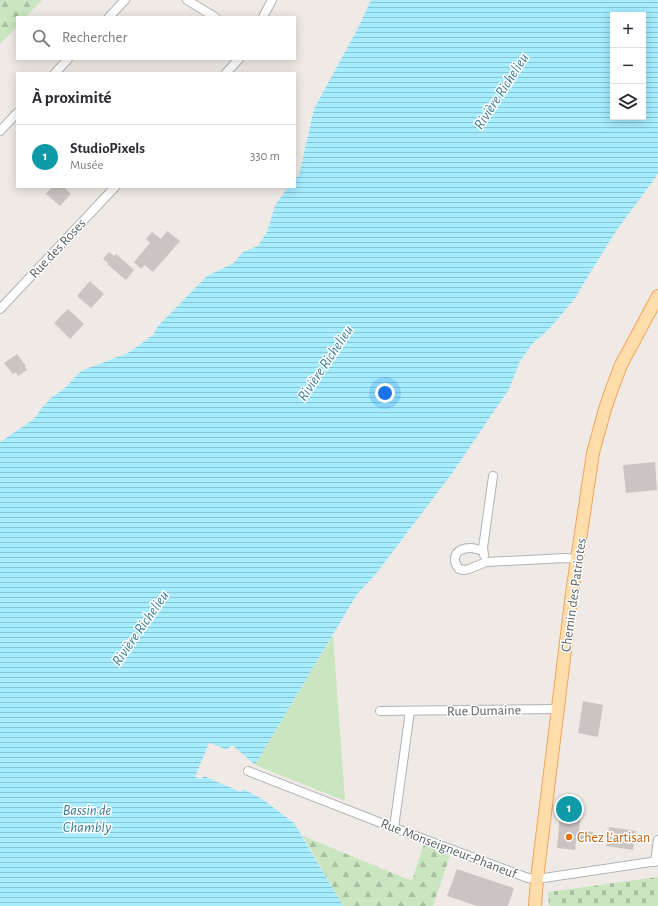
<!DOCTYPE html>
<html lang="fr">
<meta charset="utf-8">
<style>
body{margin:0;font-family:"Alegreya Sans",sans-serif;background:#f2f2f3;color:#2b2b33}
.controls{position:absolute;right:12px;top:12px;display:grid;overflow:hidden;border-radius:0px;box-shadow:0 2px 10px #0003}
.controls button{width:36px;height:36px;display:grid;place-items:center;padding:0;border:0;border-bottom:1px solid #e1e1e2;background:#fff;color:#2b2b33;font:20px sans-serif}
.you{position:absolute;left:385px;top:393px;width:14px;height:14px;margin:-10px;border:3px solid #fff;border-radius:50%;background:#1a73e8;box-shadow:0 0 0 6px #1a73e833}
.badge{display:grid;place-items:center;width:26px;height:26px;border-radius:50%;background:#e9314e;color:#fff;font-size:13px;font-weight:700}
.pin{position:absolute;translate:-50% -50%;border:2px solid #fff;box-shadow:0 1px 4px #0006}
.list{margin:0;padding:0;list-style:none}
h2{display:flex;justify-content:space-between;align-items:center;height:52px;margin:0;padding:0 16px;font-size:17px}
h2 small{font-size:13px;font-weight:400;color:#7c7c81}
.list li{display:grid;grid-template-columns:26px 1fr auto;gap:12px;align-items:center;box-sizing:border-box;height:64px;padding:0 16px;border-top:1px solid #e1e1e2}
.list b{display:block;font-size:15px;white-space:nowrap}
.list p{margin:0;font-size:13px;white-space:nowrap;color:#7c7c81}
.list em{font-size:13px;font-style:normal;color:#7c7c81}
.icon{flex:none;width:22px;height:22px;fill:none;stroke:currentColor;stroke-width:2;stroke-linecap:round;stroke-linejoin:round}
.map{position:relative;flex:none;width:658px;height:906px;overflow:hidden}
.search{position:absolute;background:#fff;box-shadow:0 2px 10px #0003;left:16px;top:16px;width:280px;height:44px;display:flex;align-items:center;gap:10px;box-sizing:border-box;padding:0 14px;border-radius:0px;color:#7c7c81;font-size:15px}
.panel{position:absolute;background:#fff;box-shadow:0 2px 10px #0003;left:16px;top:72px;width:280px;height:116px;border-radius:0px}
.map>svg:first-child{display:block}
.forest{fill:url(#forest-firs)}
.cemetery{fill:url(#cemetery-stones)}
.park{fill:#cae6c1}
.water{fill:url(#water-rules);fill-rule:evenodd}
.pier{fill:#efeae5}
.building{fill:#cac5c2}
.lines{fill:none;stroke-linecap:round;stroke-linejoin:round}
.minor-casing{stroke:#b0b4b7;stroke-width:10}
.primary-casing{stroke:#f1a45c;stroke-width:14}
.minor{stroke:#fff;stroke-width:8}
.primary{stroke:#fda;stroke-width:12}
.food-dot{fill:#e8710a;stroke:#fff;stroke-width:1.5}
.labels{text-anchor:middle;stroke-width:3;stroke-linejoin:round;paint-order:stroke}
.street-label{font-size:14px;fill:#5d6265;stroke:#fff}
.food-label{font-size:14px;fill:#c56008;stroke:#fff;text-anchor:start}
.water-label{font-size:15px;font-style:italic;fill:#3a7d96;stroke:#fff}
</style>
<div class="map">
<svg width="658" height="906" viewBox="0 0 658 906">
<defs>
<pattern id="forest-firs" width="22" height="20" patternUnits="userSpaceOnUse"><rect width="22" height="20" fill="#cae6c1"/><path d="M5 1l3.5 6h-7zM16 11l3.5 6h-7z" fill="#a7bea0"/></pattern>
<pattern id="cemetery-stones" width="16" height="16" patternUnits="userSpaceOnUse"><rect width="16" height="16" fill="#cae6c1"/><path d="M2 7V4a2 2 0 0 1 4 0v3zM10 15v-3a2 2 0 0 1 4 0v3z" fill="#a7bea0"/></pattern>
<pattern id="water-rules" width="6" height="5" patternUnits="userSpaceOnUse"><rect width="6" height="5" fill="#a5edff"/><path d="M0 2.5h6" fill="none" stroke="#8ac3d2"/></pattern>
</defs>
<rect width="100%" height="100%" fill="#efeae5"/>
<!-- forest -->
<g class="forest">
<polygon points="0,0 42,0 26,17 17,17 17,26 0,44"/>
<polygon points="303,836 412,881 424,843 451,853 433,906 343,906"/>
</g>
<!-- cemetery -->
<polygon class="cemetery" points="658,877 658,906 549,906 548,892"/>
<!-- park -->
<polygon class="park" points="333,635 345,801 255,765"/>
<!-- water -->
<path class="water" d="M371 0H658V174L616 231 585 281 576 297 551 327 532 344 520 361 509 389 453 472 375 575 357 594 255 765 232 745 227 750 210 743 195 777 202 779 204 776 241 792 243 789 262 799 294 823 343 906H0V442L34 419 41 409 52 397 64 389 81 371 128 353 153 335 158 326 207 276 234 263 243 252 258 246 267 232 275 206 288 187H295V179L299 175 314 109 358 28ZM613 15H643V117H613Z"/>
<!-- pier -->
<polygon class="pier" points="209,743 227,750 232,745 255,765 254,766 232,748 227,752 211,745 198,776 201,776 202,774 204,774 240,790 242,787 244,787 241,792 204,776 202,779 195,777"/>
<!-- building -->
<g class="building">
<polygon points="52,187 64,187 71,194 60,206 46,194"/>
<polygon points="167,231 180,241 153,272 145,265 141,269 134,262 150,243 146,239 152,232 161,239"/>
<polygon points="109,252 114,256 116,254 134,270 126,280 107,264 108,263 103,259"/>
<polygon points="90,281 104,294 91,308 77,296"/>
<polygon points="68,309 84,324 70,339 54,323"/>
<polygon points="17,354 26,366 25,367 27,370 18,376 16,372 13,374 4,363"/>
<polygon points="655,462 657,490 626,493 623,465"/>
<polygon points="583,701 603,705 598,737 578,733"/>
<polygon points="557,800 582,803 579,831 593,832 591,843 576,841 575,850 557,848 560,816 556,816"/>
<polygon points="609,827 636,831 633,850 606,846"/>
<polygon points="457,869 514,888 508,906 477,906 447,896"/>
</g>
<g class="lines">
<defs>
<g id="minor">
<polyline points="187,0 215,17"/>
<polyline points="109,17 125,0"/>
<polyline points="263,17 272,0"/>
<polyline points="55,73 68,59"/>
<polyline points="226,73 239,59"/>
<polyline points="0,131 17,113"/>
<polyline points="0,309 115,187"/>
<path d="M483 551C479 550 475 548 471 548 457 548 450 557 459 569L464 570 469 569 486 562 565 558 578 559"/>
<polyline points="484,555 483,547 484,541 493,476"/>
<polyline points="380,711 558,709"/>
<polyline points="248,771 394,828 528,878 537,879 658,861"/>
<polyline points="394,828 410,711"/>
<polyline points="655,862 658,840"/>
</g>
<polyline id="primary" points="535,906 537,879 572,593 593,453 605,409 613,386 621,365 658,296"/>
</defs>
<!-- minor casing -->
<use href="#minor" class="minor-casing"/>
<!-- primary casing -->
<use href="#primary" class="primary-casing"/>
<!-- minor -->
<use href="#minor" class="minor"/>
<!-- primary -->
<use href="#primary" class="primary"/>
</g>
<!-- markers -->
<circle class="food-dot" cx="569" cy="837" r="4"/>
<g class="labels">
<!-- street labels -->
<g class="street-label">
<text transform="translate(57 248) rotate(-47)" y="5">Rue des Roses</text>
<text transform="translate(573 595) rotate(-82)" y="5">Chemin des Patriotes</text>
<text transform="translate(484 710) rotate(-1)" y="5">Rue Dumaine</text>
<text transform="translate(449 848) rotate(21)" y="5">Rue Monseigneur-Phaneuf</text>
</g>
<!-- food labels -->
<g class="food-label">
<text x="577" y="842">Chez L'artisan</text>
</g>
<!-- water labels -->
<g class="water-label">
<text transform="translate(501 91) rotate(-57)" y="5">Rivière Richelieu</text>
<text transform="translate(325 363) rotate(-56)" y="5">Rivière Richelieu</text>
<text transform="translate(140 628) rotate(-55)" y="5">Rivière Richelieu</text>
<text x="87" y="815">Bassin de<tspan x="87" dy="17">Chambly</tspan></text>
</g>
</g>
</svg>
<div class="controls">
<button>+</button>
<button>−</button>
<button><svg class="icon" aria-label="layers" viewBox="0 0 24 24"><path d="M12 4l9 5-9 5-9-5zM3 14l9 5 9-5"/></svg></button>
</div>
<div class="you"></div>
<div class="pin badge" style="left:569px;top:809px;background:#0f9aa8">1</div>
<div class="search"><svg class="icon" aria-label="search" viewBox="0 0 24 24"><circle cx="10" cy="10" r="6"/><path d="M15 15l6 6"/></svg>Rechercher</div>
<section class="panel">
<h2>À proximité<small></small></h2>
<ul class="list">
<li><span class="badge" style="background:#0f9aa8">1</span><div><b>StudioPixels</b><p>Musée</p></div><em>330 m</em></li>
</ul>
</section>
</div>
